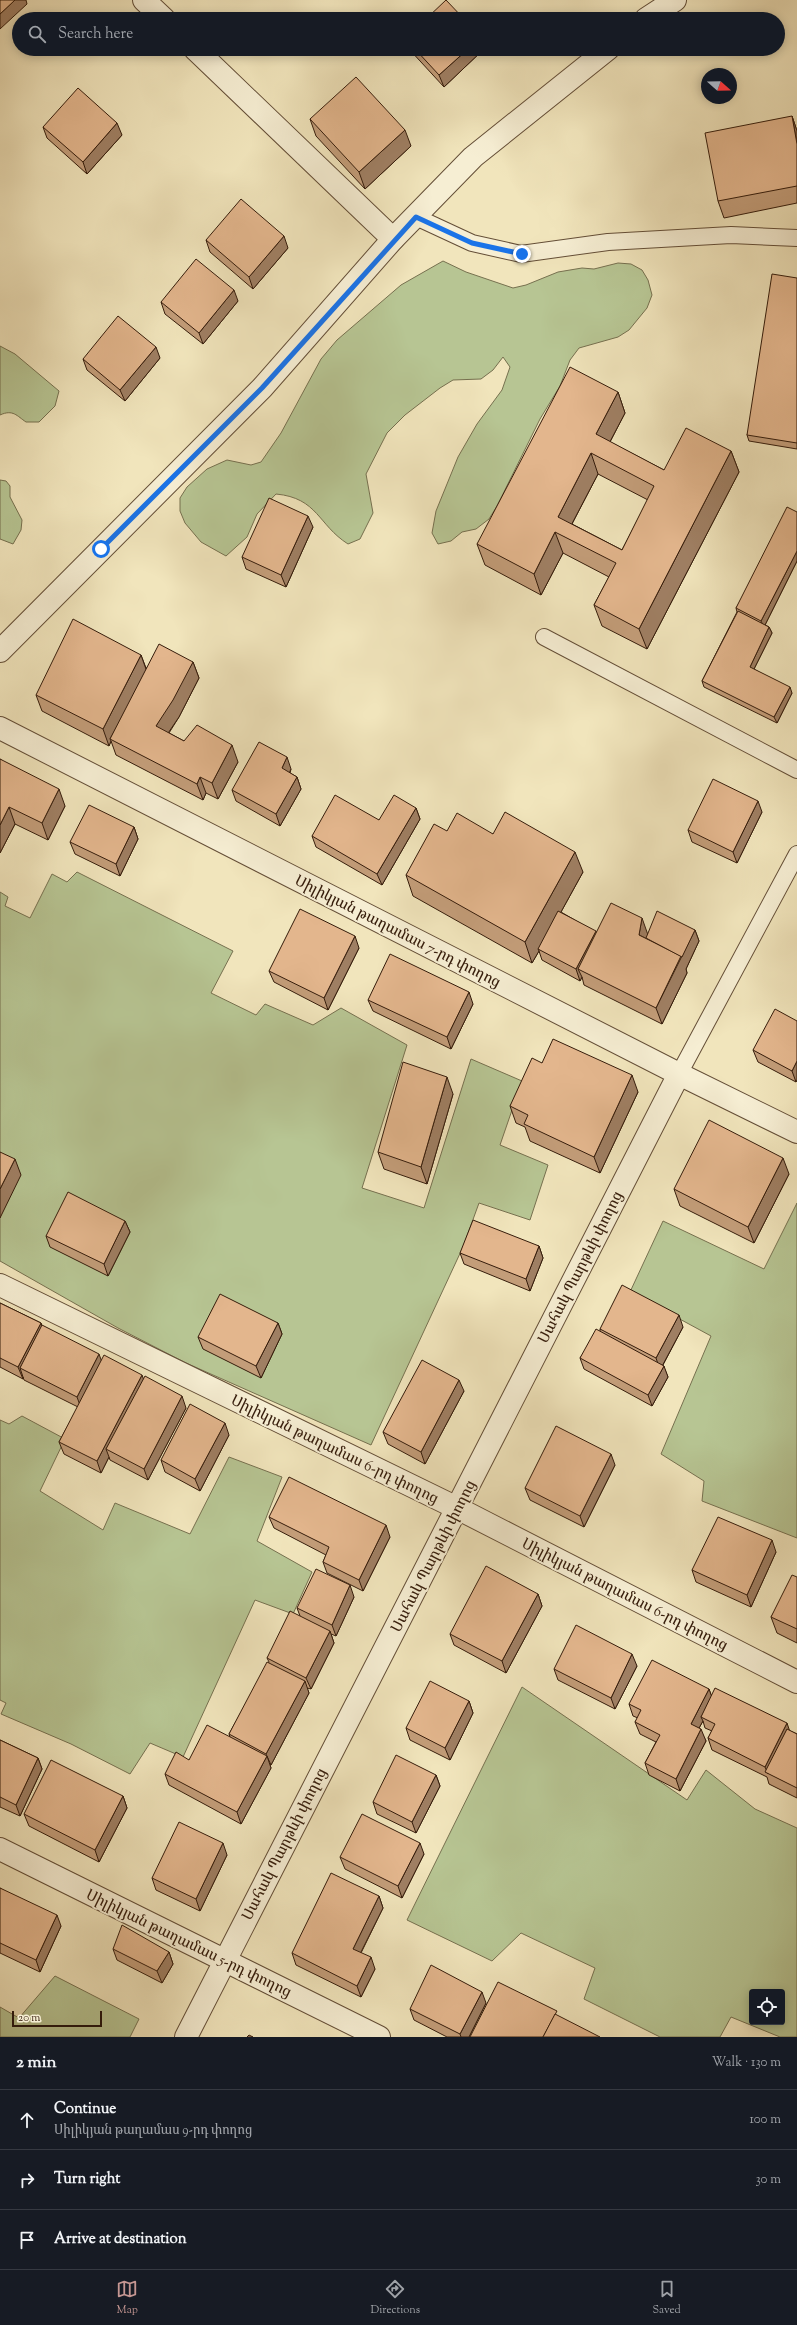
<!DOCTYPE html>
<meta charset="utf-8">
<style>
body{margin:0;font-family:"Sorts Mill Goudy","Noto Serif Armenian",serif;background:#20242c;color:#f1f3f6}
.controls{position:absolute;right:12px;bottom:12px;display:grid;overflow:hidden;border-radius:4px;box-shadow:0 2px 10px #0003}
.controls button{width:36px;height:36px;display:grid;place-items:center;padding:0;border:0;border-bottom:1px solid #363941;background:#171b24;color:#f1f3f6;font:20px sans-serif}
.compass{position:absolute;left:701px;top:68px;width:36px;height:36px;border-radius:50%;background:#171b24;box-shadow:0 2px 10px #0003;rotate:110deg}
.scale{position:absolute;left:12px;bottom:10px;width:90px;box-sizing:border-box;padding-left:4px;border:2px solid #351c0b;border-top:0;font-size:11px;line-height:14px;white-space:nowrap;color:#351c0b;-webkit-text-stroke:3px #f6eed3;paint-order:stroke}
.stop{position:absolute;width:12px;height:12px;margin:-9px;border:3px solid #1a73e8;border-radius:50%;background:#fff}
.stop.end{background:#1a73e8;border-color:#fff;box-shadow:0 1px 4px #0008}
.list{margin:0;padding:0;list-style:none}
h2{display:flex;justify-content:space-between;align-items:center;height:52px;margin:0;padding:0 16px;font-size:17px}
h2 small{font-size:13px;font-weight:400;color:#9ea1a6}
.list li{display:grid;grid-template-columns:26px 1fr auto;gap:12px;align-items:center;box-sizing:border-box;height:60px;padding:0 16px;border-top:1px solid #363941}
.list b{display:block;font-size:15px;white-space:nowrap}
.list p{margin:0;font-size:13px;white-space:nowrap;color:#9ea1a6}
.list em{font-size:13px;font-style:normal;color:#9ea1a6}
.icon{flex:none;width:22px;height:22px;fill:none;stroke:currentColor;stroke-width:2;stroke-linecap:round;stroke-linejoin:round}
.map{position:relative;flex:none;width:797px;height:2037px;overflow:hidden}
.search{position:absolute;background:#171b24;box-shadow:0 2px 10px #0003;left:12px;right:12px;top:12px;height:44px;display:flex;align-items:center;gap:10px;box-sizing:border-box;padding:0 14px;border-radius:22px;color:#9ea1a6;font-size:15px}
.sheet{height:232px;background:#171b24}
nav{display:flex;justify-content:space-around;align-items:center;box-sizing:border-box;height:56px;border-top:1px solid #363941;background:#171b24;font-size:11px;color:#9ea1a6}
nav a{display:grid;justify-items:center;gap:2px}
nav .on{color:#c59692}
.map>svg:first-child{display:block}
.green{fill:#b7c593;stroke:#76704f;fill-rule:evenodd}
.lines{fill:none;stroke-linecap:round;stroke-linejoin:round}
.lane-casing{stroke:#644e37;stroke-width:18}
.street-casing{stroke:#644e37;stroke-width:24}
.lane{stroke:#f6eed3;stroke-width:16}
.street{stroke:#f6eed3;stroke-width:22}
.wall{fill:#c39d79;stroke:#351c0b;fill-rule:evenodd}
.shaded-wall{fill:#9f7f63;stroke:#351c0b}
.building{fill:#e3b68d;stroke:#351c0b;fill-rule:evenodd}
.route{stroke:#1a73e8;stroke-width:5}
.labels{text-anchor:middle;stroke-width:4;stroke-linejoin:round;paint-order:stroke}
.street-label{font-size:15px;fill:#351c0b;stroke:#f6eed3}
</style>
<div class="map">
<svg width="797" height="2037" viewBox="0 0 797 2037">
<rect width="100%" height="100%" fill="#f1e5bc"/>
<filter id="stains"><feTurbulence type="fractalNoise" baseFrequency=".005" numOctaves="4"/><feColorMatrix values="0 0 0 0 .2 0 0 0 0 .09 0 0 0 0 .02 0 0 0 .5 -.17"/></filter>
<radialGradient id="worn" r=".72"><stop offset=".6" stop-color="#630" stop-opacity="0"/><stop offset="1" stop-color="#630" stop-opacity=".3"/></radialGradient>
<!-- green -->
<g class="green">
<path d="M443 261 466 272 513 288 526 285 558 272 582 268 594 269 618 263 631 264 642 270 648 280 652 295 647 308 629 330 618 337 579 348 570 360 560 386 540 419 497 506 489 519 476 529 462 532 451 541 438 544 432 533 436 511 458 457 477 424 502 390 510 367 503 357 493 370 481 379 453 380 440 388 405 415 387 433 366 474 373 513 360 539 348 544C318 525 318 498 276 494L257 514 247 537 226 556 201 542 185 523 180 511V498L187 487 207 469 227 460 251 465 261 462 281 433 321 359 337 340 401 285Z"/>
<path d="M0 346 15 354 59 391 55 406 39 422H26C17 416 13 409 0 415Z"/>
<polygon points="0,480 6,481 10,486 10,497 22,520 21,530 13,544 0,539"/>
<polygon points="77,872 233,951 211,993 256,1015 265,1004 313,1025 341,1008 407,1045 362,1188 424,1208 471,1059 522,1081 500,1145 548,1165 530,1220 479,1203 463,1247 371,1445 186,1363 118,1328 0,1261 0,892 8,897 5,906 30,918 52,874 67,882"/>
<polygon points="797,1203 797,1538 702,1501 704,1481 661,1454 711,1336 630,1292 663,1221 764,1269"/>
<polygon points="22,1416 65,1439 40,1491 103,1530 115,1503 190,1534 229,1457 282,1477 257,1541 312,1572 293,1614 255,1600 183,1757 150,1743 130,1774 71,1744 1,1714 6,1703 0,1700 0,1420 9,1424"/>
<path d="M522 1687 687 1800 706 1770 755 1809 797 1828V2037H780L731 2017 720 2037H660L584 1999 595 1968 521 1933 492 1961 407 1920ZM752 1992H782V2022H752Z"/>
<polygon points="55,1976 139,2019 130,2037 0,2037 0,2007 19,2018"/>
</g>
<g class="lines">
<defs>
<g id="lane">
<polyline points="416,217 472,243 521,254 608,242 731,235 797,238"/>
<polyline points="544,637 797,770"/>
<polyline points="679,1074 797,854"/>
</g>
<g id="street">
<polyline points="144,0 164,19"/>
<polyline points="646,19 675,0"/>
<polyline points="195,49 393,239"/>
<polyline points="0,651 262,388 393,239 473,157 608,49"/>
<polyline points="0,728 679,1074 797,1132"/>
<polyline points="0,1285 457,1508 797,1682"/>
<polyline points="0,1849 379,2037"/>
<polyline points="186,2037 679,1074"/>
</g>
</defs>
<!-- lane casing -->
<use href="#lane" class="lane-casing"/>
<!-- street casing -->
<use href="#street" class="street-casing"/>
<!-- lane -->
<use href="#lane" class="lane"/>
<!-- street -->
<use href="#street" class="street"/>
</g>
<!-- wall -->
<g class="wall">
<polygon points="409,49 484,49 444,87"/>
<polygon points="792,116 797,131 797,203 724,218 718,201"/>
<polygon points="310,119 411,146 365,189 316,136"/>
<polygon points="43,127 122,135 87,174 47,138"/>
<polygon points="206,240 288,248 253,289 210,252"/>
<polygon points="797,278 797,449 749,441 747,435"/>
<polygon points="238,301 203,344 165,314 161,302"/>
<polygon points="160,358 125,401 87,370 83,359"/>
<path d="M618 392 625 413 610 442 664 470 731 451 739 472 647 649 602 626 594 605 609 577 563 553 541 595 485 565 477 544ZM598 474 648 500 622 550 572 524Z"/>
<polygon points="797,512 797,561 765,625 769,627 772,633 754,669 792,693 777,723 704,687 702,681 737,612 736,608"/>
<polygon points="313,527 286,587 246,569 242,557"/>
<polygon points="141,655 146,668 193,662 199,678 179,717 169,733 184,741 238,762 218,799 206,793 203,800 116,755 111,741 109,746 42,711 36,695"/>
<polygon points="0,759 65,806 48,840 15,824 0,853"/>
<polygon points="291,769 290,773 297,777 301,789 280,826 236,801 232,790"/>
<polygon points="416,808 420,819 382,885 316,847 312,836 379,820"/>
<polygon points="762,812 737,863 692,842 688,830"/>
<polygon points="134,827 138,839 120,876 75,854 70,842"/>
<polygon points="447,831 493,834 583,872 561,912 597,933 647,934 695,930 699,941 686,969 687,973 662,1024 584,985 582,977 580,981 542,960 539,951 532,963 413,896 406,875"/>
<polygon points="359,948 328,1010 274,982 269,971"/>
<polygon points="368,1000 473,1004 451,1049 373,1011"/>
<polygon points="797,1021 797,1080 796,1082 758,1062 753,1050"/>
<polygon points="542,1063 638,1092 600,1173 530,1141 525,1127 516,1123 510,1106"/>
<polygon points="453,1094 427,1184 384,1169 378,1152"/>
<polygon points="789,1174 754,1243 680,1206 674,1189"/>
<polygon points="125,1221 130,1232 108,1276 50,1247 46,1236"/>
<polygon points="539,1246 543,1258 530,1291 464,1264 460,1253"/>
<polygon points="0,1303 41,1323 41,1325 101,1361 143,1379 186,1408 148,1480 110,1460 109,1457 101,1473 64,1454 59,1442 78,1407 24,1380 23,1377 23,1379 0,1367"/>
<polygon points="278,1323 282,1334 261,1378 203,1349 198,1337"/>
<polygon points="683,1327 663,1365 668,1377 652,1406 584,1369 580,1358 600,1331 600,1329"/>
<polygon points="464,1391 425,1464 388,1444 383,1432"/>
<polygon points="229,1435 200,1491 165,1472 161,1460"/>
<polygon points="615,1465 584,1527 530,1500 525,1488"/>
<polygon points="269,1517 390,1537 363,1591 327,1573 323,1562 326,1555 274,1528"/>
<polygon points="776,1552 751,1607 696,1582 692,1570"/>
<polygon points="797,1577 797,1643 777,1633 771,1617"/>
<polygon points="538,1594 542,1606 506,1673 454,1645 450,1634"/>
<polygon points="354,1597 336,1636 331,1634 334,1643 311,1689 307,1688 309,1693 271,1765 270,1765 271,1768 241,1824 169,1785 165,1774 230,1737 229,1734 269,1662 267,1658 300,1616 297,1608"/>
<polygon points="637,1666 615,1709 558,1680 554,1669"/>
<polygon points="709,1689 711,1695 797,1734 797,1798 769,1784 767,1777 712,1750 708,1738 712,1731 705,1728 703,1721 699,1728 706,1741 680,1791 649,1775 645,1763 656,1742 640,1734 635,1722 638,1718 633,1716 629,1704"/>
<polygon points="469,1701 473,1713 450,1760 410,1740 406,1728"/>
<polygon points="0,1740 38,1758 42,1769 20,1816 0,1807"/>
<polygon points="436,1775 440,1786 416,1833 377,1814 373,1802"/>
<polygon points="123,1796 127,1808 99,1862 29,1826 24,1814"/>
<polygon points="424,1854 402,1898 345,1869 340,1857"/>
<polygon points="227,1855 200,1911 156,1890 152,1878"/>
<polygon points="0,1888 61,1926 40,1972 0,1953"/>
<polygon points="379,1896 383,1908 361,1953 375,1969 361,1997 296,1965 292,1953"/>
<polygon points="113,1949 169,1952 173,1964 162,1983 117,1960"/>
<polygon points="486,2003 469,2037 447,2037 414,2020 410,2009"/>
</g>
<!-- shaded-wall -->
<g class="shaded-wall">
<polygon points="15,0 26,0 27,4 0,29 0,14"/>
<polygon points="468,49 484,49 444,87 439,75"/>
<polygon points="792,116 797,131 797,144"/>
<polygon points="117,123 122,135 87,174 83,162"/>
<polygon points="405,130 411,146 365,189 359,172"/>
<polygon points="284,236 288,248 253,289 249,277"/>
<polygon points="234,290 238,301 203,344 199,333"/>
<polygon points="156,347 160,358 125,401 120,390"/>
<polygon points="618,392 625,413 603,455 596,434"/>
<polygon points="731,451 739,472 647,649 639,629"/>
<polygon points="591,453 598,474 565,537 558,517"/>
<polygon points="308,516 313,527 286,587 281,575"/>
<polygon points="555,532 563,553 541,595 534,574"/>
<polygon points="797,551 797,561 764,627 761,621"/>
<polygon points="769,627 772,633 752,673 750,667"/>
<polygon points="141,655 147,672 110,739 111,741 109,746 103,729"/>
<polygon points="193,662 199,678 179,717 162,742 156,726"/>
<polygon points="790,687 792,693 777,723 774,717"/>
<polygon points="232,745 238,762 218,799 212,783"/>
<polygon points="287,757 291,769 286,780 282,768"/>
<polygon points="200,777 206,793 203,800 197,784"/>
<polygon points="297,777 301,789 280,826 276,814"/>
<polygon points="59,789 65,806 48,840 42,823"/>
<polygon points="758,801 762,812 737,863 733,852"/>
<polygon points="9,807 15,824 0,853 0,825"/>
<polygon points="416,808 420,819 382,885 377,874"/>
<polygon points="134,827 138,839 120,876 116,864"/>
<polygon points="575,852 583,872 540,950 538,949 539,951 532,963 525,942"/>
<polygon points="642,918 648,935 647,939 639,935"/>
<polygon points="695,930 699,941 686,969 687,973 662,1024 656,1008"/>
<polygon points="596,931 600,942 578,969 582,977 580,981 576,969"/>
<polygon points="355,936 359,948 328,1010 324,998"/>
<polygon points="469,992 473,1004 451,1049 447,1037"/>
<polygon points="797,1061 797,1080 796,1082 792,1071"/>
<polygon points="632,1075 638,1092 600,1173 594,1157"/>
<polygon points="447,1077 453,1094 427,1184 421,1167"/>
<polygon points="783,1158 789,1174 754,1243 748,1227"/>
<polygon points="15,1159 21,1175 0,1218 0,1189"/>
<polygon points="125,1221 130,1232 108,1276 104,1264"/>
<polygon points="539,1246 543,1258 530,1291 526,1279"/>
<polygon points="679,1315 683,1327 660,1370 656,1358"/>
<polygon points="41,1323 45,1335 20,1368 23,1377 23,1379 18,1367"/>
<polygon points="278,1323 282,1334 261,1378 256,1366"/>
<polygon points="99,1354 103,1365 81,1408 77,1397"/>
<polygon points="664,1366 668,1377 652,1406 648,1395"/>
<polygon points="142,1375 146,1386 106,1449 109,1457 101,1473 97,1461"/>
<polygon points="459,1380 464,1391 425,1464 421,1452"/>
<polygon points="182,1396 186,1408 148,1480 144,1469"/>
<polygon points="225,1423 229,1435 200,1491 195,1479"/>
<polygon points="611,1454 615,1465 584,1527 580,1516"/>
<polygon points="386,1525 390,1537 363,1591 359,1580"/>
<polygon points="772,1540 776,1552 751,1607 747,1595"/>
<polygon points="350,1585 354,1597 336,1636 332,1625"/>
<polygon points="538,1594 542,1606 506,1673 502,1661"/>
<polygon points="330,1631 334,1643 311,1689 306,1678"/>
<polygon points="632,1654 637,1666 615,1709 611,1698"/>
<polygon points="305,1681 309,1693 271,1765 266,1754"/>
<polygon points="709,1689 713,1700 701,1717 703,1721 695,1735 691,1724"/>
<polygon points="469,1701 473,1713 450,1760 445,1748"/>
<polygon points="787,1723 791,1735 768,1774 765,1767"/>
<polygon points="701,1729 706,1741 680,1791 676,1779"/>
<polygon points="267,1756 271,1768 241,1824 237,1812"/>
<polygon points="38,1758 42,1769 20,1816 16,1805"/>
<polygon points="436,1775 440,1786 416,1833 412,1822"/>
<polygon points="123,1796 127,1808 99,1862 95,1850"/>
<polygon points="223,1843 227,1855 200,1911 196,1899"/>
<polygon points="420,1843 424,1854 402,1898 398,1886"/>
<polygon points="379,1896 383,1908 357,1960 353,1949"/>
<polygon points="57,1915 61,1926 40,1972 36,1960"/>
<polygon points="169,1952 173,1964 162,1983 157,1971"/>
<polygon points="371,1957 375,1969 361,1997 357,1986"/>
<polygon points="482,1992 486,2003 469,2037 461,2037 460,2034"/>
</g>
<!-- building -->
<g class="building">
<polygon points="0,0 15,0 0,14"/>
<polygon points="446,0 464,19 426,19"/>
<polygon points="415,49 468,49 439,75"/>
<polygon points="356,77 405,130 359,172 310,119"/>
<polygon points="78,88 117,123 83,162 43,127"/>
<polygon points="792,116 797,144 797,186 718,201 705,133"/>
<polygon points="241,199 284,236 249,277 206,240"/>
<polygon points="196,259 234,290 199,333 161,302"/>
<polygon points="772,274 797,278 797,443 747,435"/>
<polygon points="118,316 156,347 120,390 83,359"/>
<path d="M570 367 618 392 596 434 664 470 686 428 731 451 639 629 594 605 616 563 555 532 534 574 477 544ZM591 453 654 486 622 550 558 517Z"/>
<polygon points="269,498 308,516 281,575 242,557"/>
<polygon points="787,507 797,512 797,551 761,621 736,608"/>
<polygon points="738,611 769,627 750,667 790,687 774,717 702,681"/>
<polygon points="73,619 141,655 103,729 36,695"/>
<polygon points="159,644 193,662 173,700 156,726 184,741 197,725 232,745 212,783 200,777 197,784 110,739"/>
<polygon points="259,742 287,757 282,768 297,777 276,814 232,790"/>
<polygon points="0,759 59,789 42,823 9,807 0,825"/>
<polygon points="713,779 758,801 733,852 688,830"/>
<polygon points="335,795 379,820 394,795 416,808 377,874 312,836"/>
<polygon points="89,805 134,827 116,864 70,842"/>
<polygon points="505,812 575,852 525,942 406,875 434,824 447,831 457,813 493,834"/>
<polygon points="611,903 642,918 639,935 681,956 656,1008 578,969"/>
<polygon points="300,909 355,936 324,998 269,971"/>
<polygon points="558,911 596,931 576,969 538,949"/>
<polygon points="657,911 695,930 682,957 646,938"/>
<polygon points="390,954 469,992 447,1037 368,1000"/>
<polygon points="775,1009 797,1021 797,1061 792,1071 753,1050"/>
<polygon points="553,1039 632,1075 594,1157 524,1124 528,1115 510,1106 532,1058 542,1063"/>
<polygon points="403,1062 447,1077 421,1167 378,1152"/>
<polygon points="709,1120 783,1158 748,1227 674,1189"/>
<polygon points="0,1152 15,1159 0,1189"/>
<polygon points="68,1192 125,1221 104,1264 46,1236"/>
<polygon points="473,1220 539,1246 526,1279 460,1253"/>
<polygon points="622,1285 679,1315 656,1358 600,1329"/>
<polygon points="220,1294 278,1323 256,1366 198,1337"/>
<polygon points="0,1303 41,1323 18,1367 0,1358"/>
<polygon points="42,1325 99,1354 77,1397 20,1368"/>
<polygon points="596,1329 664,1366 648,1395 580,1358"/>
<polygon points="104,1355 142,1375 97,1461 59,1442"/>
<polygon points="422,1360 459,1380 421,1452 383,1432"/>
<polygon points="145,1376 182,1396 144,1469 106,1449"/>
<polygon points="190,1404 225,1423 195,1479 161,1460"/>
<polygon points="556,1426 611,1454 580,1516 525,1488"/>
<polygon points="289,1477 386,1525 359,1580 323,1562 329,1547 269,1517"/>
<polygon points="718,1517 772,1540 747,1595 692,1570"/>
<polygon points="486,1566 538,1594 502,1661 450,1634"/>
<polygon points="316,1569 350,1585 332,1625 297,1608"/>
<polygon points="792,1575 797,1577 797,1629 771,1617"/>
<polygon points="290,1611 330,1631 306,1678 267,1658"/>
<polygon points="576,1625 632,1654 611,1698 554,1669"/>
<polygon points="652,1660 709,1689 691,1724 701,1729 676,1779 645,1763 660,1735 635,1722 641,1710 629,1704"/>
<polygon points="267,1662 305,1681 266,1754 229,1734"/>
<polygon points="430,1681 469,1701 445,1748 406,1728"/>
<polygon points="715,1688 787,1723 765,1767 708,1738 715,1724 701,1717"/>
<polygon points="207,1725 267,1756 237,1812 165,1774 176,1752 189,1760"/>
<polygon points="787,1729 797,1734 797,1788 765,1772"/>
<polygon points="0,1740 38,1758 16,1805 0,1797"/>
<polygon points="396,1755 436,1775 412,1822 373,1802"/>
<polygon points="51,1760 123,1796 95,1850 24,1814"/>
<polygon points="362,1814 420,1843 398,1886 340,1857"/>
<polygon points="179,1822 223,1843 196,1899 152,1878"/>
<polygon points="331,1873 379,1896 353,1949 371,1957 357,1986 292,1953"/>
<polygon points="0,1888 57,1915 36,1960 0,1943"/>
<polygon points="122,1925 169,1952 157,1971 113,1949"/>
<polygon points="431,1965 482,1992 460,2034 410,2009"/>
<polygon points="498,1982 557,2011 543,2037 470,2037"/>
<polygon points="555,2014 600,2037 543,2037"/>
<polygon points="249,2035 253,2037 247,2037"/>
</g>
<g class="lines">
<!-- route -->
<polyline class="route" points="101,549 262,388 416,217 472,243 522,254"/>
</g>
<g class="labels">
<!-- street labels -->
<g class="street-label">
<text transform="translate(398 931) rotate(27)" y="5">Սիլիկյան թաղամաս 7-րդ փողոց</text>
<text transform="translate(580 1267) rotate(-63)" y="5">Սահակ Պարթևի փողոց</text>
<text transform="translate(335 1449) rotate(26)" y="5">Սիլիկյան թաղամաս 6-րդ փողոց</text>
<text transform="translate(433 1556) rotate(-63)" y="5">Սահակ Պարթևի փողոց</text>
<text transform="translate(625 1594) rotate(27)" y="5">Սիլիկյան թաղամաս 6-րդ փողոց</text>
<text transform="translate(284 1844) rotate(-63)" y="5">Սահակ Պարթևի փողոց</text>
<text transform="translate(189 1943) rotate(26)" y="5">Սիլիկյան թաղամաս 5-րդ փողոց</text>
</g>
</g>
<rect width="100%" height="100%" filter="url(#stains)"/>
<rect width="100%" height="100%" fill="url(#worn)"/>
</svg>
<div class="controls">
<button><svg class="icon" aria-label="locate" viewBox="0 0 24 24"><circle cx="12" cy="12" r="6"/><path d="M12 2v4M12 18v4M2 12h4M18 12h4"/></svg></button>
</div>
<svg class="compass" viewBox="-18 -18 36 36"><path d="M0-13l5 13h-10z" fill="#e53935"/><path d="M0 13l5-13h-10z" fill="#9ea1a6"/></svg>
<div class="scale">20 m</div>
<div class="stop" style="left:101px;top:549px"></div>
<div class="stop end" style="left:522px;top:254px"></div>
<div class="search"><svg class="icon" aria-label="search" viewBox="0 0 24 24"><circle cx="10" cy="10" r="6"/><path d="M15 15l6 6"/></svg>Search here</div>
</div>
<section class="sheet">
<h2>2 min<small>Walk · 130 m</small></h2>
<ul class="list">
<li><svg class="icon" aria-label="ahead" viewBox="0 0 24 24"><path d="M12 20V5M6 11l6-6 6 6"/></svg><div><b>Continue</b><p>Սիլիկյան թաղամաս 9-րդ փողոց</p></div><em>100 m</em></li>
<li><svg class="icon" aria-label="right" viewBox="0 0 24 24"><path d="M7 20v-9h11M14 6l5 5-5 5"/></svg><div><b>Turn right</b></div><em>30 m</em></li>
<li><svg class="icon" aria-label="arrive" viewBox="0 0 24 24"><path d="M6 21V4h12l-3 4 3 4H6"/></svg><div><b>Arrive at destination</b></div></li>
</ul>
</section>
<nav>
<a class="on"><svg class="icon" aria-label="map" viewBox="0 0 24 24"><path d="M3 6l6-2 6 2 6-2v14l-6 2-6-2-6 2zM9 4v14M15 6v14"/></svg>Map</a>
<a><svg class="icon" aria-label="directions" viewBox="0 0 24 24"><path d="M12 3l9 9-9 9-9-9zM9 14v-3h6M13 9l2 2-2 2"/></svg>Directions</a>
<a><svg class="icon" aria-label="saved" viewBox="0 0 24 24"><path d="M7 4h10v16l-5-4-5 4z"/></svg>Saved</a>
</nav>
